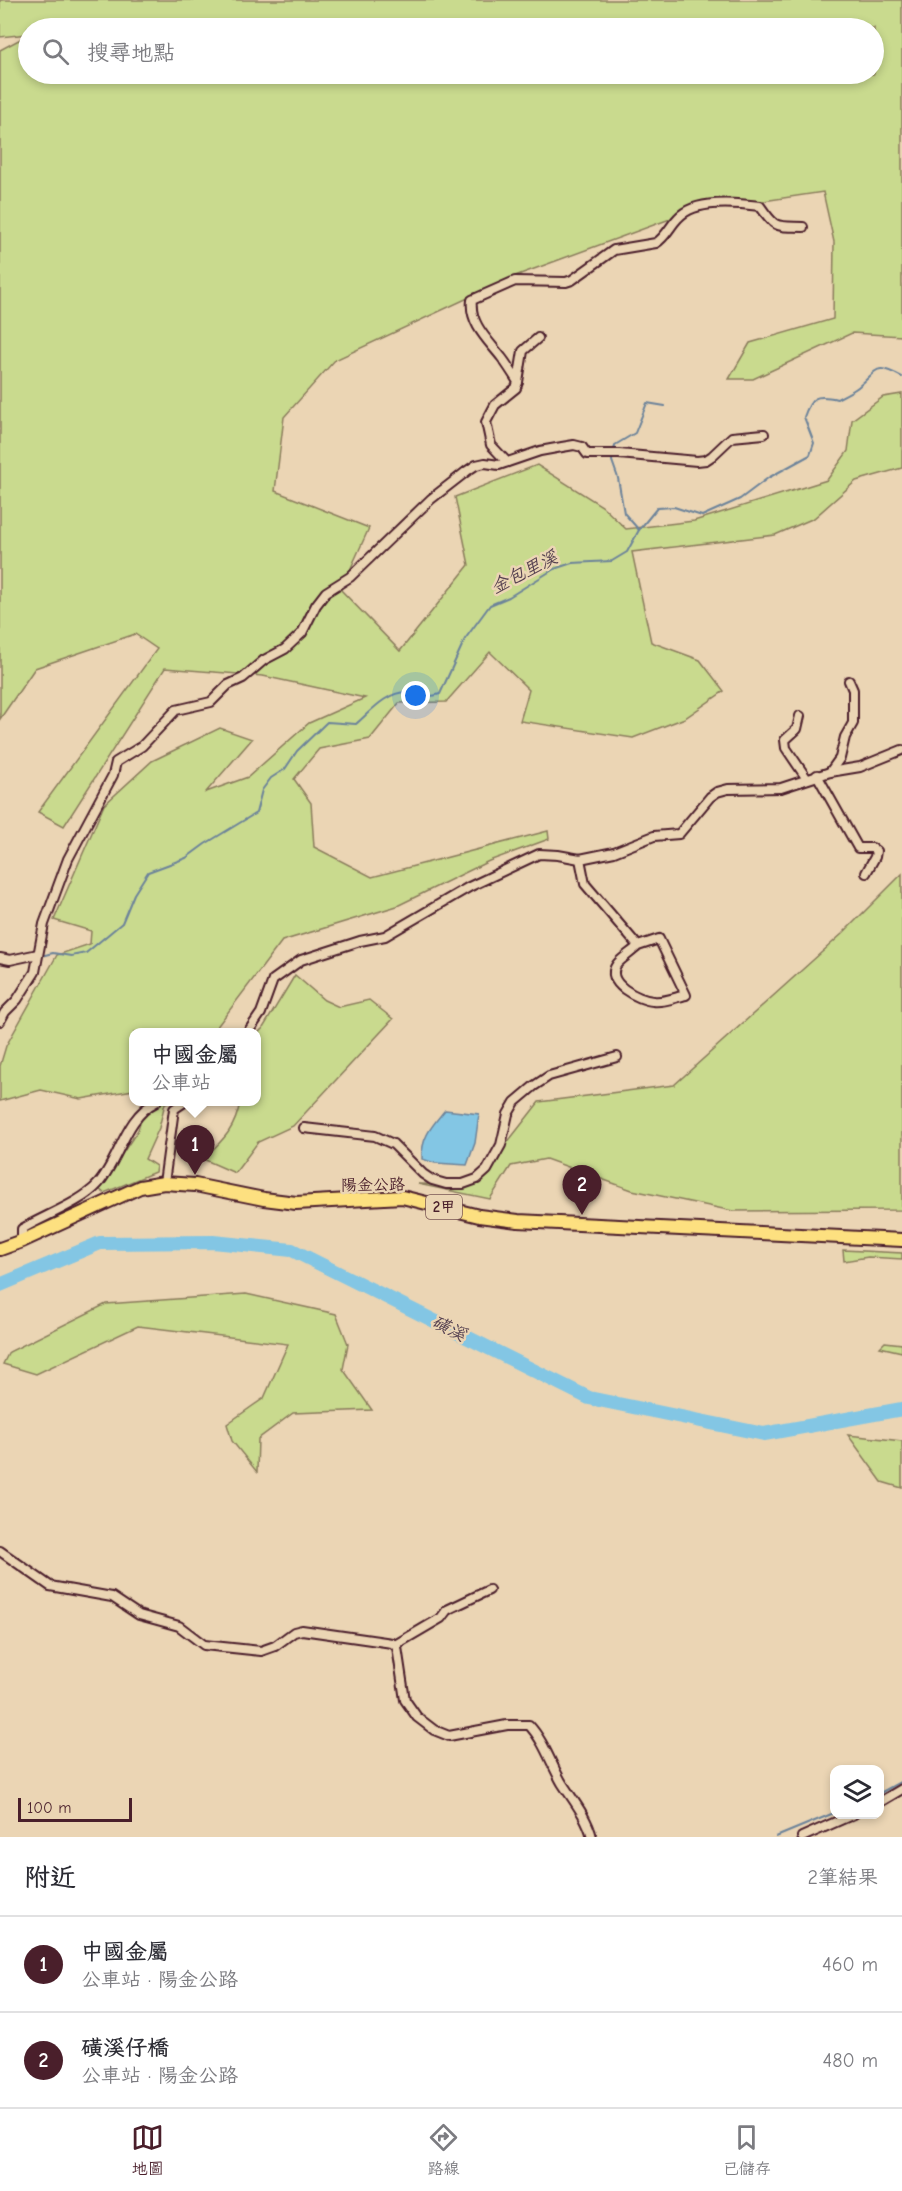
<!DOCTYPE html>
<html lang="zh-TW">
<meta charset="utf-8">
<style>
body{margin:0;font-family:"Comic Neue","LXGW WenKai TC",sans-serif;background:#f2f2f3;color:#2b2b33}
.controls{position:absolute;right:18px;bottom:18px;display:grid;overflow:hidden;border-radius:12px;box-shadow:0 3px 9px #0003}
.controls button{width:54px;height:54px;display:grid;place-items:center;padding:0;border:0;border-bottom:2px solid #e1e1e2;background:#fff;color:#2b2b33;font:30px sans-serif}
.scale{position:absolute;left:18px;bottom:15px;width:114px;box-sizing:border-box;padding-left:6px;border:3px solid #4a1f2b;border-top:0;font-size:16px;line-height:21px;white-space:nowrap;color:#4a1f2b;-webkit-text-stroke:4px #ebd5b4;paint-order:stroke}
.you{position:absolute;left:416px;top:696px;width:21px;height:21px;margin:-15px;border:4px solid #fff;border-radius:50%;background:#1a73e8;box-shadow:0 0 0 9px #1a73e833}
.badge{display:grid;place-items:center;width:39px;height:39px;border-radius:50%;background:#4a1f2b;color:#fff;font-size:20px;font-weight:700}
.pin{position:absolute;translate:-50% -50px;filter:drop-shadow(0 2px 3px #0008)}
.pin::after{content:'';position:absolute;top:32px;width:21px;height:18px;background:inherit;clip-path:polygon(0 0,100% 0,50% 100%)}
.popup{position:absolute;left:129px;top:1028px;width:132px;height:78px;box-sizing:border-box;display:grid;place-content:center;border-radius:12px;background:#fff;filter:drop-shadow(0 2px 4px #0005);font-size:20px;white-space:nowrap;color:#7c7c81}
.popup b{font-size:22px;color:#2b2b33}
.popup::after{content:'';position:absolute;left:50%;top:100%;margin-left:-12px;border:12px solid transparent;border-top-color:#fff}
.list{margin:0;padding:0;list-style:none}
h2{display:flex;justify-content:space-between;align-items:center;height:78px;margin:0;padding:0 24px;font-size:26px}
h2 small{font-size:20px;font-weight:400;color:#7c7c81}
.list li{display:grid;grid-template-columns:39px 1fr auto;gap:18px;align-items:center;box-sizing:border-box;height:96px;padding:0 24px;border-top:2px solid #e1e1e2}
.list b{display:block;font-size:22px;white-space:nowrap}
.list p{margin:0;font-size:20px;white-space:nowrap;color:#7c7c81}
.list em{font-size:20px;font-style:normal;color:#7c7c81}
.icon{flex:none;width:33px;height:33px;fill:none;stroke:currentColor;stroke-width:2;stroke-linecap:round;stroke-linejoin:round}
.map{position:relative;flex:none;width:902px;height:1837px;overflow:hidden}
.search{position:absolute;background:#fff;box-shadow:0 3px 9px #0003;left:18px;right:18px;top:18px;height:66px;display:flex;align-items:center;gap:15px;box-sizing:border-box;padding:0 21px;border-radius:33px;color:#7c7c81;font-size:22px}
.sheet{height:270px;background:#fff}
nav{display:flex;justify-content:space-around;align-items:center;box-sizing:border-box;height:84px;border-top:2px solid #e1e1e2;background:#fff;font-size:16px;color:#7c7c81}
nav a{display:grid;justify-items:center;gap:3px}
nav .on{color:#4a1f2b}
.map>svg:first-child{display:block}
.green{fill:#c9da8e;stroke:#8a7c5c;stroke-width:1.5}
.water{fill:#83c6e4;stroke:#6c839a;stroke-width:1.5}
.lines{fill:none;stroke-linecap:round;stroke-linejoin:round}
.stream{stroke:#6c839a;stroke-width:2}
.river{stroke:#83c6e4;stroke-width:14}
.minor-casing{stroke:#4a1f2b;stroke-width:12}
.primary-casing{stroke:#4a1f2b;stroke-width:16}
.minor{stroke:#ebd5b4;stroke-width:8}
.primary{stroke:#fde080;stroke-width:12}
.labels{text-anchor:middle;stroke-width:5;stroke-linejoin:round;paint-order:stroke}
.shield{fill:#ebd5b4;stroke:#7a5654;stroke-width:1.5}
.shield-label{font-size:15px;font-weight:bold;fill:#4a1f2b}
.street-label{font-size:16px;fill:#4a1f2b;stroke:#ebd5b4}
.water-label{font-size:18px;font-style:italic;fill:#554050;stroke:#ebd5b4}
</style>
<div class="map">
<svg width="902" height="1837" viewBox="0 0 902 1837">
<rect width="100%" height="100%" fill="#ebd5b4"/>
<filter id="ink" filterUnits="userSpaceOnUse"><feTurbulence type="fractalNoise" baseFrequency=".0167" numOctaves="2"/><feDisplacementMap in="SourceGraphic" scale="12" xChannelSelector="R" yChannelSelector="G"/><feConvolveMatrix kernelMatrix="1 2 1 2 8 2 1 2 1" color-interpolation-filters="sRGB"/></filter>
<g filter="url(#ink)">
<!-- green -->
<g class="green">
<polygon points="0,0 902,0 902,336 852,333 753,379 729,379 750,343 833,319 834,242 823,192 689,212 515,276 335,360 284,417 275,491 369,528 341,590 400,651 469,565 455,497 537,465 602,506 626,529 694,521 827,480 848,451 852,420 883,397 902,394 902,468 856,481 814,518 775,535 632,552 651,642 700,660 724,691 685,718 633,738 520,721 529,690 490,652 446,702 399,703 370,739 319,749 294,779 311,803 314,847 372,877 548,831 549,839 489,861 397,906 282,941 213,1032 134,1032 133,1090 81,1099 41,1090 0,1101 0,1066 6,1046 57,955 90,944 91,931 54,920 104,805 152,761 220,728 252,739 206,792 248,777 309,723 365,698 263,676 165,668 64,826 38,812 157,649 135,634 35,668 0,719 0,50 28,35 28,74 874,74 874,28 28,28 28,34 0,37"/>
<polygon points="902,874 902,1210 733,1211 632,1190 546,1159 511,1166 490,1199 418,1184 474,1185 539,1102 674,1085 842,934"/>
<path d="M295 975 324 1000 339 1007 369 1000 393 1019 293 1126 258 1142 235 1173 203 1159C223 1140 235 1130 240 1102H256L257 1034 263 1028Z"/>
<polygon points="162,1102 168,1102 165,1103 159,1128 145,1159 156,1166 155,1172 104,1193 99,1189 138,1130 143,1114"/>
<polygon points="843,1250 902,1253 902,1259 868,1257 844,1261"/>
<polygon points="246,1294 336,1314 348,1344 343,1369 372,1410 293,1413 258,1439 257,1472 232,1441 227,1424 264,1398 288,1344 138,1326 36,1374 3,1364 9,1352 106,1304"/>
<polygon points="885,1342 902,1344 902,1352 880,1347"/>
<polygon points="848,1435 902,1441 902,1488 882,1482"/>
</g>
<!-- water -->
<path class="water" d="M445 1110 479 1114 475 1143 467 1165 435 1163 422 1159C421 1137 432 1126 445 1110Z"/>
<g class="lines">
<!-- stream -->
<g class="stream">
<polyline points="639,530 624,513 618,478 612,461 615,445 635,433 647,403 665,406"/>
<path d="M41 956 53 953 71 956 86 953 122 923 134 894 148 872 186 858 205 844 256 813 262 790 271 778 285 769 297 751 327 722 356 724C370 712 387 691 408 692 422 693 425 699 440 694L465 639 490 605 509 597 554 569 572 563 612 561 627 552 639 530 657 508 674 507 702 516 740 499 768 478 810 455 814 443 804 417C811 397 815 394 837 399 843 395 852 392 858 387 879 370 874 362 902 377"/>
<polyline points="880,1793 902,1781"/>
<polyline points="776,1837 834,1813"/>
</g>
<!-- river -->
<polyline class="river" points="0,1285 100,1243 213,1242 292,1250 589,1398 764,1434 902,1409"/>
<defs>
<g id="minor">
<polyline points="518,382 523,351 538,338"/>
<path d="M507 462 491 445 486 422 495 405 516 388 518 382C513 374 508 366 502 358 489 341 469 324 472 300L515 281 566 282 572 280 614 250 656 243C666 237 670 226 678 218 695 199 736 203 760 206 776 229 775 226 803 227"/>
<polyline points="800,716 797,729 785,740 786,748 807,779"/>
<polyline points="830,772 840,758 845,737 853,723 853,690 849,681"/>
<polyline points="817,775 858,848 872,848 876,851 875,857 866,873"/>
<path d="M580 859 585 884 638 946 659 939 686 995C676 997 663 1003 653 1001 639 1000 603 983 617 964 622 958 632 952 638 946"/>
<polyline points="0,958 10,960 38,954"/>
<polyline points="0,1021 5,1012 17,1000 35,972 44,924 68,859 113,775 116,762 142,746 176,710 211,702 228,685 243,678 264,660 285,649 302,633 316,605 326,592 350,577 431,499 467,471 476,465 485,463 499,465 540,451 562,447 574,445 582,447 587,454 619,454 697,461 706,460 712,456 732,437 764,434"/>
<polyline points="248,1032 261,1013 273,980 301,960 360,941 385,936 469,887 539,854 558,855 580,859 614,852 654,836 679,834 710,797 717,792 728,789 781,788 830,772 860,767 902,750"/>
<polyline points="304,1128 375,1136 393,1144 423,1174 432,1180 446,1184 463,1184 477,1179 487,1170 501,1145 508,1114 515,1102 534,1086 549,1076 617,1057"/>
<polyline points="164,1183 174,1109 183,1103"/>
<path d="M22 1241V1229C44 1216 82 1202 98 1184 120 1159 125 1117 156 1102"/>
<path d="M0 1551 50 1586 112 1597 139 1615 179 1626 204 1645 261 1651 275 1646 294 1632 302 1630 392 1643 397 1647 405 1700 417 1717 434 1730 449 1736 507 1725H529C544 1741 551 1764 562 1783 573 1800 587 1817 592 1837"/>
<polyline points="395,1645 441,1618 447,1610 489,1590"/>
<polyline points="880,1802 902,1789"/>
<polyline points="802,1837 854,1814"/>
</g>
<polyline id="primary" points="0,1249 22,1241 140,1187 164,1183 195,1185 264,1199 296,1203 402,1197 479,1216 518,1221 902,1240"/>
</defs>
<!-- minor casing -->
<use href="#minor" class="minor-casing"/>
<!-- primary casing -->
<use href="#primary" class="primary-casing"/>
<!-- minor -->
<use href="#minor" class="minor"/>
<!-- primary -->
<use href="#primary" class="primary"/>
</g>
</g>
<g class="labels">
<!-- shield labels -->
<rect class="shield" x="426" y="1195" width="36" height="24" rx="4.5"/>
<g class="shield-label">
<text x="444" y="1212">2甲</text>
</g>
<!-- street labels -->
<g class="street-label">
<text transform="translate(373 1184) rotate(-1)" y="6">陽金公路</text>
</g>
<!-- water labels -->
<g class="water-label">
<text transform="translate(524 572) rotate(-27)" y="6">金包里溪</text>
<text transform="translate(449 1328) rotate(26)" y="6">磺溪</text>
</g>
</g>
</svg>
<div class="controls">
<button><svg class="icon" aria-label="layers" viewBox="0 0 24 24"><path d="M12 4l9 5-9 5-9-5zM3 14l9 5 9-5"/></svg></button>
</div>
<div class="scale">100 m</div>
<div class="you"></div>
<div class="pin badge" style="left:195px;top:1175px">1</div>
<div class="popup"><b>中國金屬</b>公車站</div>
<div class="pin badge" style="left:582px;top:1215px">2</div>
<div class="search"><svg class="icon" aria-label="search" viewBox="0 0 24 24"><circle cx="10" cy="10" r="6"/><path d="M15 15l6 6"/></svg>搜尋地點</div>
</div>
<section class="sheet">
<h2>附近<small>2筆結果</small></h2>
<ul class="list">
<li><span class="badge">1</span><div><b>中國金屬</b><p>公車站 · 陽金公路</p></div><em>460 m</em></li>
<li><span class="badge">2</span><div><b>磺溪仔橋</b><p>公車站 · 陽金公路</p></div><em>480 m</em></li>
</ul>
</section>
<nav>
<a class="on"><svg class="icon" aria-label="map" viewBox="0 0 24 24"><path d="M3 6l6-2 6 2 6-2v14l-6 2-6-2-6 2zM9 4v14M15 6v14"/></svg>地圖</a>
<a><svg class="icon" aria-label="directions" viewBox="0 0 24 24"><path d="M12 3l9 9-9 9-9-9zM9 14v-3h6M13 9l2 2-2 2"/></svg>路線</a>
<a><svg class="icon" aria-label="saved" viewBox="0 0 24 24"><path d="M7 4h10v16l-5-4-5 4z"/></svg>已儲存</a>
</nav>
